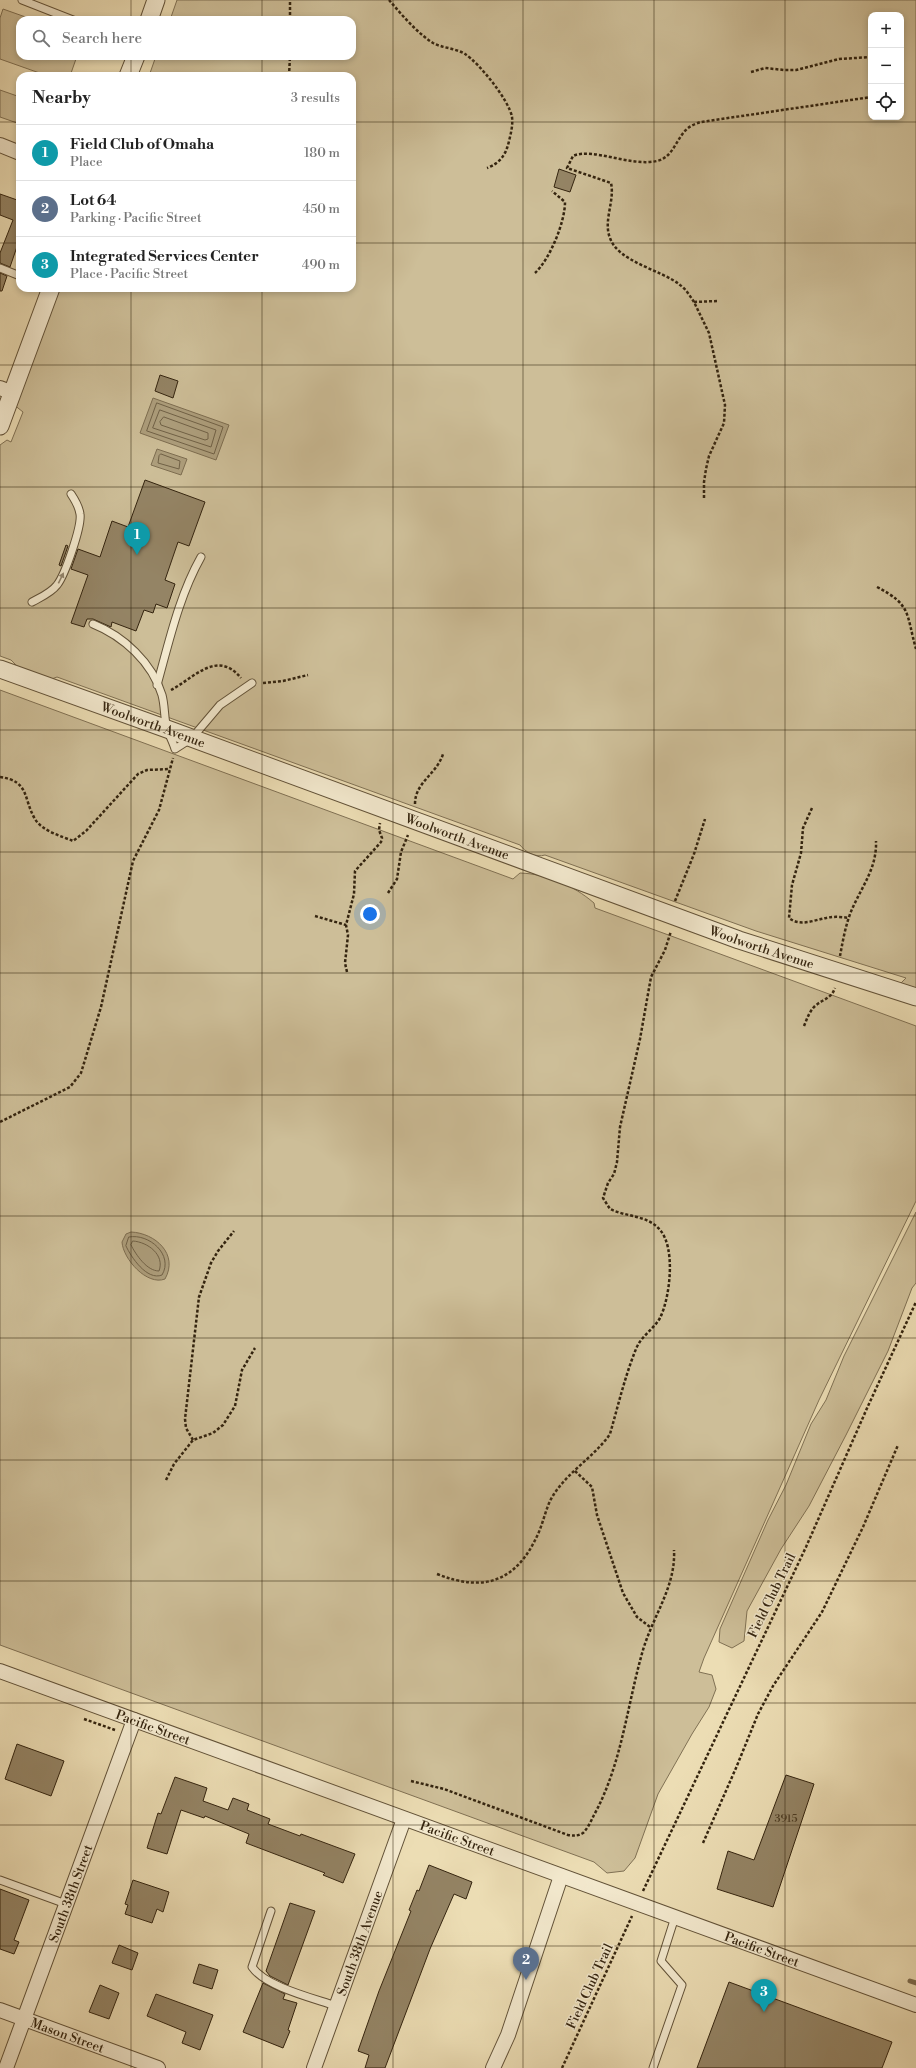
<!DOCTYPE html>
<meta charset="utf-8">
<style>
body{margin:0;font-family:"Libre Bodoni",serif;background:#f6f6f6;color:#222}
.controls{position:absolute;right:12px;top:12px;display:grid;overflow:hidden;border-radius:8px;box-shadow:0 2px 6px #0003}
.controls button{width:36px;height:36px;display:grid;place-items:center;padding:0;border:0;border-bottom:1px solid #e0e0e0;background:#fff;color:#222;font:20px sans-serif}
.you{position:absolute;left:370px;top:914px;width:14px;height:14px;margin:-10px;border:3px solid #fff;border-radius:50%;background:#1a73e8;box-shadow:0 0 0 6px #1a73e833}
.badge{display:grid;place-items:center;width:26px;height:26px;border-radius:50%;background:#8f2418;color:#fff;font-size:13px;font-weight:700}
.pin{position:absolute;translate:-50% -33px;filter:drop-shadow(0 1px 2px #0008)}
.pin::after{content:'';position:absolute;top:21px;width:14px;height:12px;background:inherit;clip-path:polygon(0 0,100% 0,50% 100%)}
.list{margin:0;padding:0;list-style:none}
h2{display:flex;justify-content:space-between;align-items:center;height:52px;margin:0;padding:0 16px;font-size:17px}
h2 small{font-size:13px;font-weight:400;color:#767676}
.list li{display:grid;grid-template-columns:26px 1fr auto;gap:12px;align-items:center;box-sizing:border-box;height:56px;padding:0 16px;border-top:1px solid #e0e0e0}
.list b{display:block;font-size:15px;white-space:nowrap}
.list p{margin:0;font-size:13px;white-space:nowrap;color:#767676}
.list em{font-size:13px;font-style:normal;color:#767676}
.icon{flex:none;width:22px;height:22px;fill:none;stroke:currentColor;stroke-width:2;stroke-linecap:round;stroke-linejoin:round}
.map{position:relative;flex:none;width:916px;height:2068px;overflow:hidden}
.search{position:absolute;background:#fff;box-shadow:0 2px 6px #0003;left:16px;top:16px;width:340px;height:44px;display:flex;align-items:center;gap:10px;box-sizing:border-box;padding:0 14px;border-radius:12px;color:#767676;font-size:15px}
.panel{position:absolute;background:#fff;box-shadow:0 2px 6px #0003;left:16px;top:72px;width:340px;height:220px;border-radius:12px}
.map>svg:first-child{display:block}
.green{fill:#cdbe98;stroke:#807154;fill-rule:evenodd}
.water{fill:#ad9e7c;stroke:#7d6d50}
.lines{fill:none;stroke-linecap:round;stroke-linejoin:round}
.shore{stroke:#706146;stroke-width:1}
.stream{stroke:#7d6d50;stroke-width:5}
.building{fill:#948465;stroke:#34240f}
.service-casing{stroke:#625238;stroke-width:9}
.minor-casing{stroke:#625238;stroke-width:16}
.tertiary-casing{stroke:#625238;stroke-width:19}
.path{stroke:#34240f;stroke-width:2.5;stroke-dasharray:3 2;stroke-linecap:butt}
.service{stroke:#f3e9ce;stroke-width:7}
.minor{stroke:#f3e9ce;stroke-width:14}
.tertiary{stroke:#f3e9ce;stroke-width:17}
.oneway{fill:#94866e}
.grid{fill:none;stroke:#34240f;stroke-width:1;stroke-opacity:0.55}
.labels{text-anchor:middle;stroke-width:3;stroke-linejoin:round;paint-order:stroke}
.number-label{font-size:11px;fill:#4c3c24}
.street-label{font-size:13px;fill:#34240f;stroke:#f3e9ce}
</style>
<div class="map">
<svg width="916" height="2068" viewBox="0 0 916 2068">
<rect width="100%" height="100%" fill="#ecddb4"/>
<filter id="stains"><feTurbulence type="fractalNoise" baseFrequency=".005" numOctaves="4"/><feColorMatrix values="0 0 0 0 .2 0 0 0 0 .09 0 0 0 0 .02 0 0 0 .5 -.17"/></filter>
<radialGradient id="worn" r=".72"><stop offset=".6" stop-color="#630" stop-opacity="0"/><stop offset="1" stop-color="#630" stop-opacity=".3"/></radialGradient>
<!-- green -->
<g class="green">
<path d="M177 0H916V990L901 983 906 978 756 931 545 855C536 858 525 852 520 845L57 677 49 680 19 668 11 660 0 656V445L7 440 11 442 23 412 13 404 52 288H352V76H149L156 56H352V20H170ZM871 15H901V117H871Z"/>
<polygon points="3,9 34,20 20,20 20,56 77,56 70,76 48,76 0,59 0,18"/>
<polygon points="0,90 20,97 20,124 0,117"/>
<path d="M0 690 513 879 520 873C547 874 573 885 594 903L595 908 916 1026V1201L819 1400 704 1658 699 1672 712 1675 716 1689 709 1707 692 1734 658 1794 635 1858 624 1871 607 1873 594 1862 0 1645Z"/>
<polygon points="916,1212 916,1283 912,1288 888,1351 846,1435 809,1506 781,1549 747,1611 744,1641 732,1648 719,1642 720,1629 768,1520 786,1485 811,1424 826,1400 844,1356"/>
</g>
<!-- water -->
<g class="water">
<polygon points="153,398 229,425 216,460 140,433"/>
<polygon points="157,449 187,459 181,475 151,465"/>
<path d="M131 1232C155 1233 179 1254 165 1279 147 1286 123 1259 122 1242L126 1234Z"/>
</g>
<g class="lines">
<!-- shore -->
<g class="shore">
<polygon points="157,403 223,427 214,454 147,431"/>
<polygon points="160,410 216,430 211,447 153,428"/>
<polygon points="164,417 208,433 208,439 205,440 161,425 160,422"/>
<polygon points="161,454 180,461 179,469 158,463 159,456"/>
<path d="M129 1237C149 1233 174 1255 162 1275 147 1281 131 1257 126 1246Z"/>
<path d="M133 1241C148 1242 165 1255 159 1271 147 1271 136 1255 131 1245Z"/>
</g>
<!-- stream -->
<polyline class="stream" points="910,1981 916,1983"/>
</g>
<!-- building -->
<g class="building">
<polygon points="559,169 576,175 570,192 554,187"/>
<polygon points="0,194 20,201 20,238 10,267 0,263 0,253 13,220 0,215"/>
<polygon points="0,273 7,276 2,291 0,291"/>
<polygon points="160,375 178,381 173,398 155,391"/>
<polygon points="145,480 205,502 189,546 178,542 165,580 175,584 167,608 156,604 153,613 144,610 136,631 112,622 111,627 93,619 87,619 84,627 71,623 88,575 71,569 78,549 100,557 112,521 128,527"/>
<polygon points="66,545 68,546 61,566 59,565"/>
<polygon points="17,1744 64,1761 51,1796 5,1779"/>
<polygon points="786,1775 814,1784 773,1907 717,1889 728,1851 754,1860"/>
<polygon points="175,1777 207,1788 203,1801 228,1810 233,1798 249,1804 247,1810 270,1819 268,1824 300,1836 301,1834 355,1854 343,1883 323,1875 325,1873 246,1843 249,1834 205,1816 204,1818 181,1810 167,1854 147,1848 158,1813 161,1814"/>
<polygon points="429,1865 472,1882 466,1899 454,1894 430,1949 385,2068 365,2068 369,2055 358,2051 379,1991 411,1911 409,1910 417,1890 419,1891"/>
<polygon points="133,1880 169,1892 163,1912 157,1909 152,1923 125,1914 128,1905 125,1904"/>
<polygon points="0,1889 29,1900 14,1940 19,1942 14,1954 0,1949"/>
<polygon points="290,1903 315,1911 288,1985 270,1976 266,1971"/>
<polygon points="119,1945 138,1953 132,1970 112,1963"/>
<polygon points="199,1964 218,1970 212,1989 193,1983"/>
<polygon points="729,1982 892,2042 882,2068 697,2068"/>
<polygon points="263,1983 285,1994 283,1999 297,2003 288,2030 290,2031 283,2048 243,2032"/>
<polygon points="100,1985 119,1993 109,2019 89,2012"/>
<polygon points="156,1994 213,2015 200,2050 182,2043 186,2032 147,2016"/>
</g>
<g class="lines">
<defs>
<g id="service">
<polyline points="22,0 73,20"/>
<polyline points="0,268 20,276"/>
<path d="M32 602C41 597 51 593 57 585 65 575 82 526 80 514 79 507 75 500 71 494"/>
<path d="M93 624C123 636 152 662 162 695 165 706 164 718 167 729 169 735 173 742 175 749L192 738 220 705 252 683"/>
<path d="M157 685C169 642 179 596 201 557"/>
<polyline points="0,1880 66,1904"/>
<path d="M271 1911 252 1967C266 1987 313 1998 336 2006"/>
<polyline points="653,2068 682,1985 661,1961 675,1917"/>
</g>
<g id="minor">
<polyline points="0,145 20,153"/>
<polyline points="0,388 13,393"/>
<path id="s1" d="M0 1671 916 2005"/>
<path id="s2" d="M0 2010 158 2068"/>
<path id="s3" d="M6 2068 134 1720"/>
<path id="s4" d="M314 2068 404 1819"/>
<polyline points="493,2068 508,2035 561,1876"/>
</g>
<g id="tertiary">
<polyline points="149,20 156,0"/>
<polyline points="128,76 136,56"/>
<polyline points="0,426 51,288"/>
<path id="s5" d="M0 669 167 729 739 940 916 997"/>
</g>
</defs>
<!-- service casing -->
<use href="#service" class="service-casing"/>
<!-- minor casing -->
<use href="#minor" class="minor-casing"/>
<!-- tertiary casing -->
<use href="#tertiary" class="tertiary-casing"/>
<!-- path -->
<g class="path">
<path d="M389 0C402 15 416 32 433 43 442 48 455 48 465 54 479 63 509 100 512 117 513 125 511 133 509 141 506 155 500 163 487 168"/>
<polyline points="290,20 290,0"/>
<polyline points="901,68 901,77"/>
<polyline points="751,72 765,68 784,70 796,70 839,59 871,57"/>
<polyline points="289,76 290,56"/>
<path d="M535 273C550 259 565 222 565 202L552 191"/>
<path d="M694 302C690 296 686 289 680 285 662 270 618 262 610 238 603 221 615 201 611 183L567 168 573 156C592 147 630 167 657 161 674 157 676 138 688 128 692 125 697 123 701 122L871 97"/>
<polyline points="704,498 704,482 706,469 709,456 724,423 725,405 709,333 694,302 717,301"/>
<path d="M877 587C912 605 906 614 916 649"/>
<polyline points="263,683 283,681 308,675"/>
<path d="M171 690C194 678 217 649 241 678"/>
<path d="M0 777C30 781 23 799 35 819 42 831 61 836 73 841L86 831 138 774 147 770 170 769"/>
<path d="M415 804C415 782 437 774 443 754"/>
<path d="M812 808 803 828 801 853 792 885 789 918C800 927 814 920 826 918 834 916 842 917 849 918"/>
<polyline points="388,893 397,879 401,852 408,835"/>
<polyline points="675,901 694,854 705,819"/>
<polyline points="315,916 346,925"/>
<path d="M840 956C843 940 846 922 853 907 863 885 877 867 876 841"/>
<polyline points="347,972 345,963 348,935 346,925 354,894 355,871 381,842 382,838 379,830 380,823"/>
<path d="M804 1026C807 1019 809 1012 815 1006 823 999 831 999 835 988"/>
<polyline points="0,1122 70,1087 81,1073 101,1007 133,861 159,810 173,758"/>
<polyline points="193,1440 186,1428 185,1419 199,1297 211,1263 218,1251 234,1231"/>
<polyline points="575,1471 592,1487 597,1515 623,1593 637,1617 650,1627"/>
<polyline points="166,1480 174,1464 193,1440 213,1433 223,1425 235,1406 242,1370 255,1348"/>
<path d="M437 1574C485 1593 517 1581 538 1534 544 1521 546 1506 554 1494 569 1471 595 1456 610 1434 618 1406 625 1376 636 1349 641 1336 653 1330 660 1318 670 1298 676 1248 660 1230 648 1215 626 1217 610 1209L603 1198 608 1183 614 1174 617 1162 620 1127 640 1039 651 977 665 950 671 931"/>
<polyline points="84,1719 115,1730"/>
<path d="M411 1781 444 1789 568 1835C574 1836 578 1836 583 1833 588 1828 591 1821 594 1815 622 1764 627 1705 643 1650 653 1616 676 1586 674 1550"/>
<polyline points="703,1843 736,1768 758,1714 773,1686 822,1612 863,1527 898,1445"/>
<polyline points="643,1891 806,1547 868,1406 916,1302"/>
<polyline points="562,2068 632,1916"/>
</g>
<!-- service -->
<use href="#service" class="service"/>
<!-- minor -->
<use href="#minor" class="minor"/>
<!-- tertiary -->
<use href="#tertiary" class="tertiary"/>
</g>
<!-- one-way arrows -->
<defs><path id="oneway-solid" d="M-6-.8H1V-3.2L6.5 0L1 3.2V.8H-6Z"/></defs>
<use class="oneway" href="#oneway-solid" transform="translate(61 578) rotate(-64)"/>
<!-- grid -->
<path class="grid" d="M131 0V20M262 0V20M393 0V2068M523 0V2068M654 0V2068M785 0V2068M131 56V76M262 56V76M0 122H20M352 122H916M0 243H20M352 243H916M131 288V2068M262 288V2068M0 365H916M0 487H916M0 608H916M0 730H916M0 852H916M0 973H916M0 1095H916M0 1216H916M0 1338H916M0 1460H916M0 1581H916M0 1703H916M0 1825H916M0 1946H916"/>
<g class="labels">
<!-- number labels -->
<g class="number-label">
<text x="786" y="1822">3915</text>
</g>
<!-- street labels -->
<g class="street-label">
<text dy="5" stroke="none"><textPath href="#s5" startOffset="163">Woolworth Avenue</textPath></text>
<text dy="5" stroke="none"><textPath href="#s5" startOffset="487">Woolworth Avenue</textPath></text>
<text dy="5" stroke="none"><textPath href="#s5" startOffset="811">Woolworth Avenue</textPath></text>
<text transform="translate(771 1595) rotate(-64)" y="5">Field Club Trail</text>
<text dy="5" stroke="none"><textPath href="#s1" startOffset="163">Pacific Street</textPath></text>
<text dy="5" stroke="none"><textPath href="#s1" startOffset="487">Pacific Street</textPath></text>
<text dy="5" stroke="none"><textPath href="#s3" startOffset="186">South 38th Street</textPath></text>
<text dy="5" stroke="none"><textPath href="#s4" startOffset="133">South 38th Avenue</textPath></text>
<text dy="5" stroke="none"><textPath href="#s1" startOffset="811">Pacific Street</textPath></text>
<text transform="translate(589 1986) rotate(-65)" y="5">Field Club Trail</text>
<text dy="5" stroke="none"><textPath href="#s2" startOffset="72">Mason Street</textPath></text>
</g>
</g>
<rect width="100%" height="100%" filter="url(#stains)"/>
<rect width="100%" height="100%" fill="url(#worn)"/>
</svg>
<div class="controls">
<button>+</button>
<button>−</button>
<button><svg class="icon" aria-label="locate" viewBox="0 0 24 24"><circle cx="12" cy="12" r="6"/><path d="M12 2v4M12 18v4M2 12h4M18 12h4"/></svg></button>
</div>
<div class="you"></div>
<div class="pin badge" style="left:137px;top:555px;background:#0f9aa8">1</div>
<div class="pin badge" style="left:526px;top:1980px;background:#5c6f8a">2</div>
<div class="pin badge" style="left:764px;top:2012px;background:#0f9aa8">3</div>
<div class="search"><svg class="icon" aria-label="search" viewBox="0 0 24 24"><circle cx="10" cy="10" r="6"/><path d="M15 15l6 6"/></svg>Search here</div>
<section class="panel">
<h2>Nearby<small>3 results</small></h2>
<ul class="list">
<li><span class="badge" style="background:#0f9aa8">1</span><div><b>Field Club of Omaha</b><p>Place</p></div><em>180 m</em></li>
<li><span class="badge" style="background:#5c6f8a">2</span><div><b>Lot 64</b><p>Parking · Pacific Street</p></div><em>450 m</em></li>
<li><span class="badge" style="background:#0f9aa8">3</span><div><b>Integrated Services Center</b><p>Place · Pacific Street</p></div><em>490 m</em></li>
</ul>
</section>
</div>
